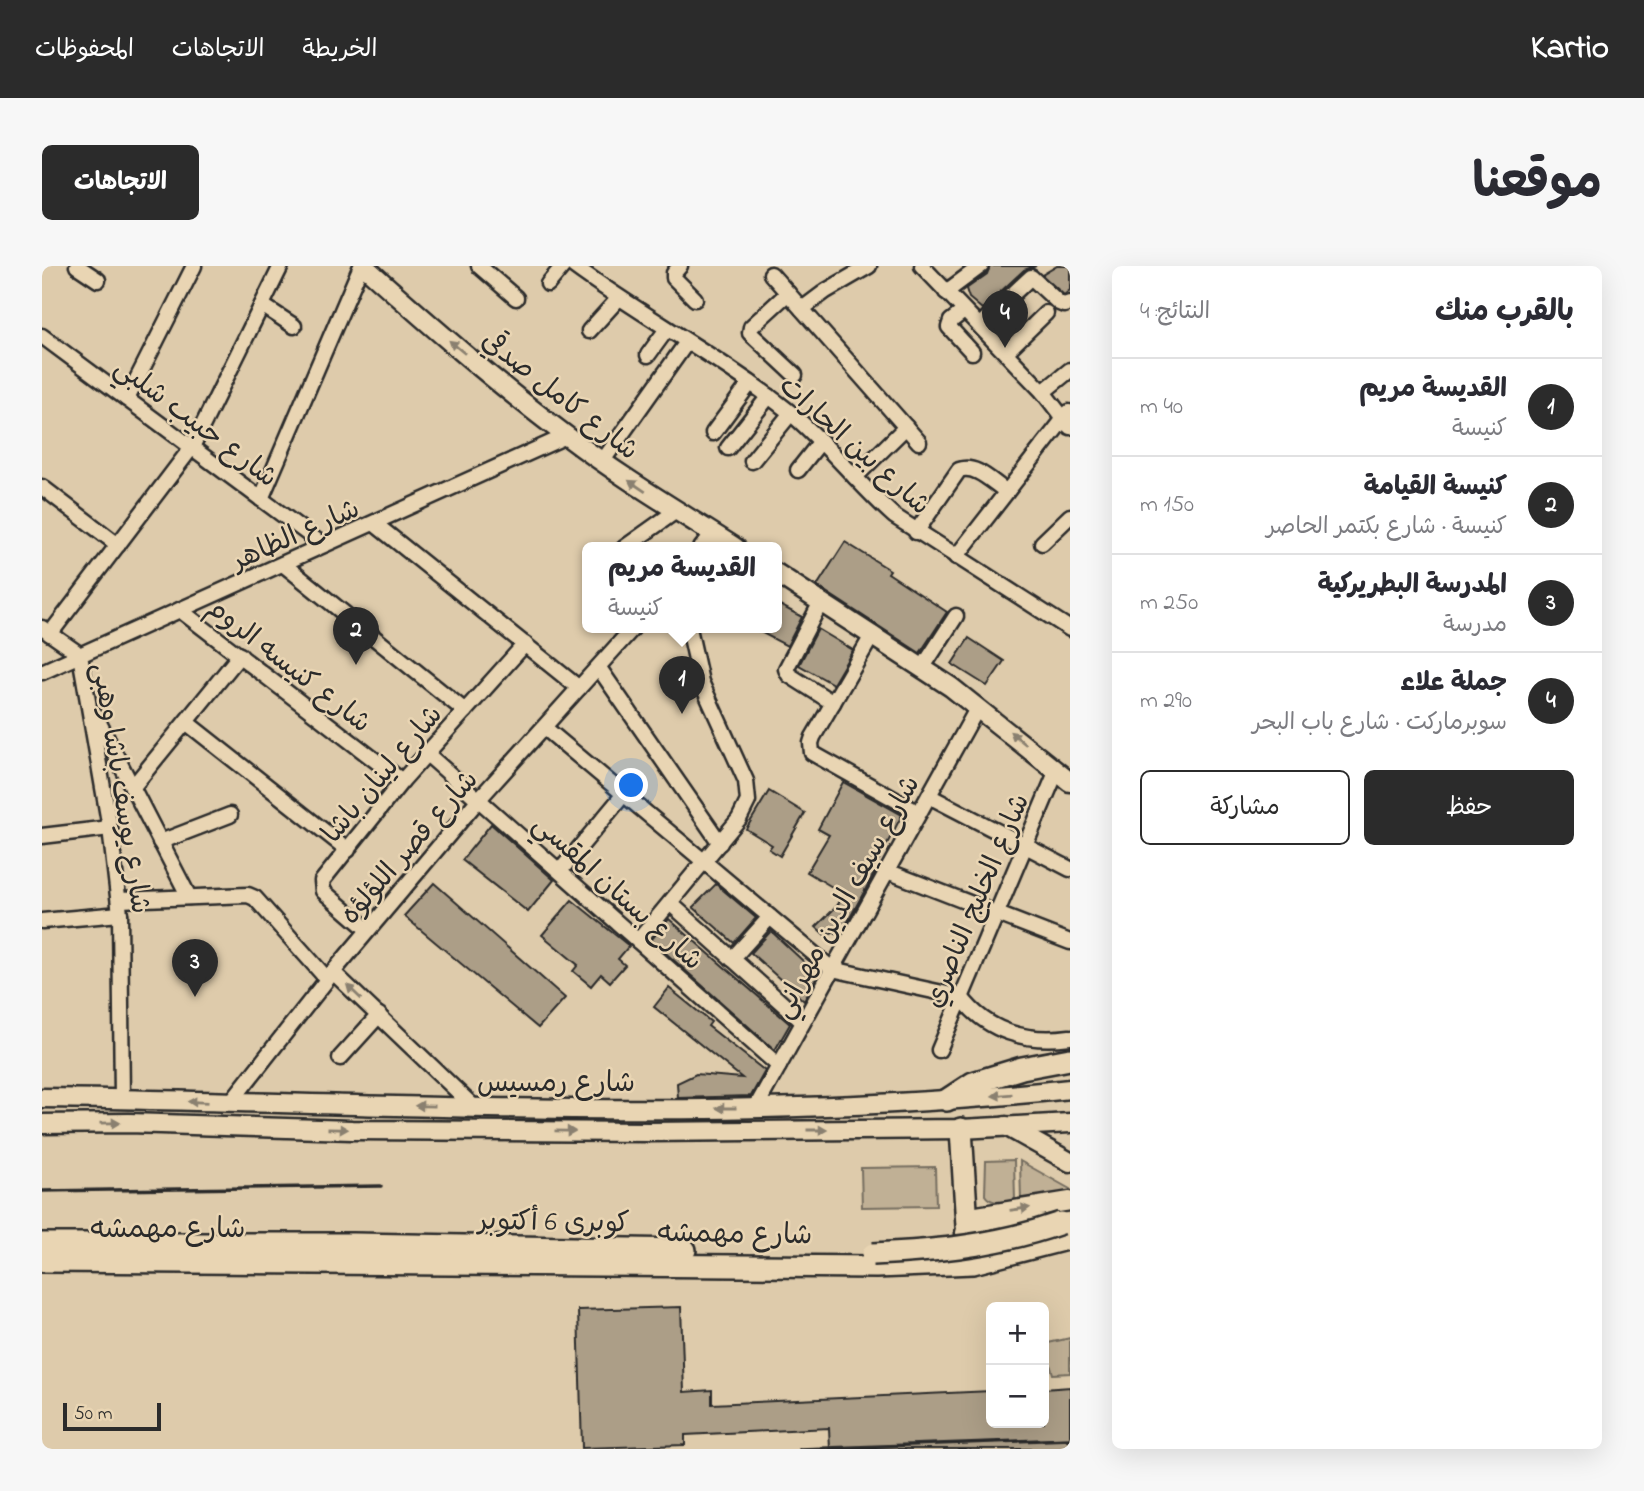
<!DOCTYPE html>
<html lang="ar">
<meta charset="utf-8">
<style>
body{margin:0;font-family:"Indie Flower","Playpen Sans Arabic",sans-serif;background:#f7f7f7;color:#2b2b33;direction:rtl}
.controls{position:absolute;right:21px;bottom:21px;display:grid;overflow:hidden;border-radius:10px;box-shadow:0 7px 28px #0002}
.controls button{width:63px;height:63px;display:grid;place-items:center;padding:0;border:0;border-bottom:2px solid #e1e1e2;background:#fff;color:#2b2b33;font:35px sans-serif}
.scale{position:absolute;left:21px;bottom:18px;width:98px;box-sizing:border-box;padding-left:7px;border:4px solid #2b2b2b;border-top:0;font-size:19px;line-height:24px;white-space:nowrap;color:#2b2b2b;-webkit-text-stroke:5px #e9d5b3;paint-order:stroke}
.you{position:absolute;left:590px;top:520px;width:24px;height:24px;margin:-18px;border:5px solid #fff;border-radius:50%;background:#1a73e8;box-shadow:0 0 0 10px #1a73e833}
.badge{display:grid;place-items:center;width:46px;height:46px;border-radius:50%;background:#2b2b2b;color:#fff;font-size:23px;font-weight:700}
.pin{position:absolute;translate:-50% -58px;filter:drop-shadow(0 2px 4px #0008)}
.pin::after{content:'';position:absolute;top:37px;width:24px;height:21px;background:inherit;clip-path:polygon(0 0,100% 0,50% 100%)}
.popup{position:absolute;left:540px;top:276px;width:200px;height:91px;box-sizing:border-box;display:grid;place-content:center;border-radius:10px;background:#fff;filter:drop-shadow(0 2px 5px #0005);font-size:23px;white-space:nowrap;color:#7c7c81}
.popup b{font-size:26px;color:#2b2b33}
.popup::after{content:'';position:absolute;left:50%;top:100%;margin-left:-14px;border:14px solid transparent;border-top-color:#fff}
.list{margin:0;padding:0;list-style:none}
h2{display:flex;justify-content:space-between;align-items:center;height:91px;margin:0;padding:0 28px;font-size:30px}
h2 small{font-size:23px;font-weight:400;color:#7c7c81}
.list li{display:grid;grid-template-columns:46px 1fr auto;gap:21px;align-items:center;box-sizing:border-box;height:98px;padding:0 28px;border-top:2px solid #e1e1e2}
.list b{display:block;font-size:26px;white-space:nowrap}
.list p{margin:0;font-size:23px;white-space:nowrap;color:#7c7c81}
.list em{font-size:23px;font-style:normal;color:#7c7c81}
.actions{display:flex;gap:14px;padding:21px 28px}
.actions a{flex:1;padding:16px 0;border:2px solid #2b2b2b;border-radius:10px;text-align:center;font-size:24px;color:#2b2b2b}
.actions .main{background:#2b2b2b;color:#fff}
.map{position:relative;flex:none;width:1028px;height:1183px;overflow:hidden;direction:ltr;border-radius:10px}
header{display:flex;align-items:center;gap:42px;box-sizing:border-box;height:98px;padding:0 35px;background:#2b2b2b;color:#fff}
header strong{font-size:33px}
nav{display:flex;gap:38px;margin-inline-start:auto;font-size:24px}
.intro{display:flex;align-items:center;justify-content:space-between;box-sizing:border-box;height:168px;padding:0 42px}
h1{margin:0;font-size:49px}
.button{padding:18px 32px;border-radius:10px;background:#2b2b2b;color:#fff;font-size:24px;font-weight:700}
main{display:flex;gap:42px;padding:0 42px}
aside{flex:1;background:#fff;border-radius:10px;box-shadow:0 7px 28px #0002}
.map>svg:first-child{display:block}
.green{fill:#c0b095;stroke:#766e60;stroke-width:2}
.building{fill:#ac9e87;stroke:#2b2b2b;stroke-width:2}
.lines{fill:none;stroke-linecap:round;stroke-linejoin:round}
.minor-casing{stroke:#2b2b2b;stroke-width:19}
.major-casing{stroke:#2b2b2b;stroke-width:23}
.highway-casing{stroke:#2b2b2b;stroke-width:26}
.minor{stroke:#e9d5b3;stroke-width:14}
.major{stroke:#e9d5b3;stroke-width:18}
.highway{stroke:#e9d5b3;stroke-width:21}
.rail{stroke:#2b2b2b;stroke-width:3.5}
.highway-bridge-casing{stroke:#2b2b2b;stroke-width:26;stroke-linecap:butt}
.highway-bridge{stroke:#e9d5b3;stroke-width:21}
.oneway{fill:#8a806f}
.labels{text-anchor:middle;stroke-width:5;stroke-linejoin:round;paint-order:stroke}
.street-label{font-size:28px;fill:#2b2b2b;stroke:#e9d5b3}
</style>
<header>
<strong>Kartio</strong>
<nav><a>الخريطة</a><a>الاتجاهات</a><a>المحفوظات</a></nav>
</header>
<div class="intro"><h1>موقعنا</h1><a class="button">الاتجاهات</a></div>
<main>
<aside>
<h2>بالقرب منك<small>النتائج: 4</small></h2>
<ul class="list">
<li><span class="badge">1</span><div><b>القديسة مريم</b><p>كنيسة</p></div><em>40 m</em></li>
<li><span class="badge">2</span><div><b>كنيسة القيامة</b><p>كنيسة · شارع بكتمر الحاصر</p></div><em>150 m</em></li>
<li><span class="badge">3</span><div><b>المدرسة البطريركية</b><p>مدرسة</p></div><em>250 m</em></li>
<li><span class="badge">4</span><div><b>جملة علاء</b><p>سوبرماركت · شارع باب البحر</p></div><em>290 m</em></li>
</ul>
<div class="actions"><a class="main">حفظ</a><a>مشاركة</a></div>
</aside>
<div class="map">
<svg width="1028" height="1183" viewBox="0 0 1028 1183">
<rect width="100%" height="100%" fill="#decbab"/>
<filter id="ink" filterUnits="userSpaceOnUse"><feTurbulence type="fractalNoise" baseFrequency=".0143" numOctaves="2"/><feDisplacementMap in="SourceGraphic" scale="14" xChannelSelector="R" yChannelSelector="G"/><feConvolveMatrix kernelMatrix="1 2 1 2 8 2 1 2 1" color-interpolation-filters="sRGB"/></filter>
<g filter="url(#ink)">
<!-- green -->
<g class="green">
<path d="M972 894 973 935C962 935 949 939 943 929L944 895Z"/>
<polygon points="978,895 1028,923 1028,930 979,934"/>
<polygon points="893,901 894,940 820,941 819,902"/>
<polygon points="1028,1072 1028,1107 1011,1108 1002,1078"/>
</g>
<!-- building -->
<g class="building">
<polygon points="948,0 994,0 982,4 940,43 927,32 924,23 945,8"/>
<polygon points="1015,0 1028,0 1028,24 1022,29 1000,9"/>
<polygon points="803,276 848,304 846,307 905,346 878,387 775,320"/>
<polygon points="734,337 760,351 745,380 711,362 734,362"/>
<polygon points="776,363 811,384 791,418 757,399"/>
<polygon points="927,372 962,395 945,420 910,398"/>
<polygon points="801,516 860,549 832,603 834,604 798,670 791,666 784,670 774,661 795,640 802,628 765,606 787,569 776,563"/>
<polygon points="727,525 763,547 738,590 727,583 730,579 704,563"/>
<polygon points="449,558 512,614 486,646 420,594"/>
<polygon points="392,617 523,732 496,762 362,650"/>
<polygon points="674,618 714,652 692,677 651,641"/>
<polygon points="530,634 587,680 576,693 583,699 568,716 559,708 549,720 531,705 536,699 500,669"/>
<polygon points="627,653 748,758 733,784 609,674"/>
<polygon points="729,665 776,709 762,735 709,687"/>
<polygon points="627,722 669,756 666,760 723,805 709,830 636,832 635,817 654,808 700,812 612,741"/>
<polygon points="639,1041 642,1126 670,1124 670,1138 949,1125 949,1157 1002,1157 1002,1123 1028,1121 1028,1183 788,1183 787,1162 643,1169 643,1179 540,1182 536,1044"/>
</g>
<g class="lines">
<defs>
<g id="minor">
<polyline points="35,0 56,14"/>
<polyline points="437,0 474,32"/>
<path d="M532 0C601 51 678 91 745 144 784 176 815 217 852 250L1028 363"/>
<polyline points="638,0 632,7 632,12 653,33"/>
<polyline points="880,0 1001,126 1028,161"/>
<polyline points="729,8 877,176"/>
<polyline points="506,18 521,0"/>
<polyline points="904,26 939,0"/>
<polyline points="746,27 709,61 708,67 753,109"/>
<polyline points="220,39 252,60"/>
<polyline points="760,43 784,25 827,0"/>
<polyline points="922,45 909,55 907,61 930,86"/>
<polyline points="938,59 989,11 1017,37 1022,39 1028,37"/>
<polyline points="547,65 577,32"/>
<polyline points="0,70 281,279"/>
<polyline points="964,86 1004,47"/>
<polyline points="606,89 625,63"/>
<polyline points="1001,126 1028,104"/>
<polyline points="85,133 152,0"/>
<polyline points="671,167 708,117"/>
<polyline points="686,182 727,130"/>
<polyline points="710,195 749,147"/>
<polyline points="560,196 645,76"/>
<polyline points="756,204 779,175"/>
<polyline points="813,211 864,161"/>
<polyline points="0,221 76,279"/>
<polyline points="219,233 319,0"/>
<polyline points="333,258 537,422"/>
<path d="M874 266 917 204C934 198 950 216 964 225"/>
<polyline points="1000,277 1028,250"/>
<polyline points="582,282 634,245"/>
<polyline points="659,282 671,267"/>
<polyline points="914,291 1027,146"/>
<polyline points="241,298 423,445"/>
<polyline points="779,336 744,403 747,409 791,437"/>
<polyline points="138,344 360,515"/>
<polyline points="0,362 33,385 39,395 68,562 78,648 80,833"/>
<polyline points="8,368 150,181 239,0"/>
<polyline points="831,368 771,471 769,477 770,487 877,547"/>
<polyline points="881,401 914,350"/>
<polyline points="557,402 678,577"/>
<polyline points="0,406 524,170"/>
<polyline points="53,449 147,631"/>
<polyline points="144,456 306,584"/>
<path d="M503 462 790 703 919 731C945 766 985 777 1028 771"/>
<polyline points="385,488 737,800"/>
<polyline points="90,522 198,389"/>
<polyline points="887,530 1028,603"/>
<polyline points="0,570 68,562"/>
<polyline points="118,576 188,549"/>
<polyline points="518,605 582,528"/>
<polyline points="845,605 1028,676"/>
<polyline points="77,634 206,629 213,632 285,713"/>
<polyline points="628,637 761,756"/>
<polyline points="0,655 78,648"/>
<polyline points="326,664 281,625 280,615 360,515 483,378"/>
<polyline points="596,675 697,553 706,535 704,515 659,416 647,362"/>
<polyline points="690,693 728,651"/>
<polyline points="291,706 432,841"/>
<polyline points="897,784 1015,504"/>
<polyline points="298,792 337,749"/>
<polyline points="188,837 291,706 437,533 591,362"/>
<polyline points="713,843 936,441"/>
</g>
<g id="major">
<path d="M322 0C388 59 455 118 526 171 580 212 638 246 694 282"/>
<polyline points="734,307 909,421 1028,516"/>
<path d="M0 832C342 836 687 860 1028 823"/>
<polyline points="0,858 87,857 310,864 608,866 919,863 1028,857"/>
<polyline points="964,860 1028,896"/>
<polyline points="923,967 925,960 935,950 1028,935"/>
</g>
<g id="highway">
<polyline points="905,834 931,817 980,802 1028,793"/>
<polyline points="919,863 925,960 1001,959"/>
<polyline points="0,978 312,978 643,984"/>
<polyline points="0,995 834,1001 931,997 1028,972"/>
</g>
</defs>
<!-- minor casing -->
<use href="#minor" class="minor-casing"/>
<!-- major casing -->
<use href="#major" class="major-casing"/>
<!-- highway casing -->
<use href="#highway" class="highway-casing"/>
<!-- minor -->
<use href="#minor" class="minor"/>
<!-- major -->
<use href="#major" class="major"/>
<!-- highway -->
<use href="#highway" class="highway"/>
<!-- rail -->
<g class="rail">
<polyline points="0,925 339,920"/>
<polyline points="758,1183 1028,1173"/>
</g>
<defs>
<path id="highway-bridge" d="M831 988C896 985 957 979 1019 957"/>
</defs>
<!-- highway-bridge casing -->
<use href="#highway-bridge" class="highway-bridge-casing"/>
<!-- highway-bridge -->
<use href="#highway-bridge" class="highway-bridge"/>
</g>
<!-- one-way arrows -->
<defs><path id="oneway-solid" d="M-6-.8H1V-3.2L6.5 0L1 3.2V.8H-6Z" transform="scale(1.75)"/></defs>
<g class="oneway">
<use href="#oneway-solid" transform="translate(415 81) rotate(-140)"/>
<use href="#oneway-solid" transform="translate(595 220) rotate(-146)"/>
<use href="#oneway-solid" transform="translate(976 472) rotate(-141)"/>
<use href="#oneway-solid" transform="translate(312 726) rotate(-136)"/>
<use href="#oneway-solid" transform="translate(960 829) rotate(175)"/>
<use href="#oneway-solid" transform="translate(156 836) rotate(-178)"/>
<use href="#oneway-solid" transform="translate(383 840) rotate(-179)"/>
<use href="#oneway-solid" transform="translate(684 842) rotate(-180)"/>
<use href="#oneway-solid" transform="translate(68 857) rotate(-1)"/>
<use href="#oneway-solid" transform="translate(296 863) rotate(1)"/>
<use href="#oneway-solid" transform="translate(775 864)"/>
<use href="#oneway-solid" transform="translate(523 865) rotate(1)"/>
<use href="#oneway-solid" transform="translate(978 943) rotate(-8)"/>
</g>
</g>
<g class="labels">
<!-- street labels -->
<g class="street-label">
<text transform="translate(519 128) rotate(38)" y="10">شارع كامل صدقي</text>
<text transform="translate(155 155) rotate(37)" y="10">شارع حبيب شلبي</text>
<text transform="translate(814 178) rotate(42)" y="10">شارع بين الحارات</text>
<text transform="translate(253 267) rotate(-24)" y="10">شارع الظاهر</text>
<text transform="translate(248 398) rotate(38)" y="10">شارع كنيسه الروم</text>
<text transform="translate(339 507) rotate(-50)" y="10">شارع لينان باشا</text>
<text transform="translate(81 522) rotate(81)" y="10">شارع يوسف باشا وهبى</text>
<text transform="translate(366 580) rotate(-49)" y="10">شارع قصر اللؤلؤه</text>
<text transform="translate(577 625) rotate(42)" y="10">شارع بستان المقسي</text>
<text transform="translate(803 630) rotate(-61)" y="10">شارع سيف الدين مهراني</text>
<text transform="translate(933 634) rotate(-67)" y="10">شارع الخليج الناصري</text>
<text x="514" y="825">شارع رمسيس</text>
<text transform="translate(512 954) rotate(1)" y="10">كوبرى 6 أكتوبر</text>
<text x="126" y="971">شارع مهمشه</text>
<text transform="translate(693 966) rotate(1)" y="10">شارع مهمشه</text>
</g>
</g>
</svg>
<div class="controls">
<button>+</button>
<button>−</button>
</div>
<div class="scale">50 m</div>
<div class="you"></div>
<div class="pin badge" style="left:640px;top:448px">1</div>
<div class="popup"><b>القديسة مريم</b>كنيسة</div>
<div class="pin badge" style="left:314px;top:399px">2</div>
<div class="pin badge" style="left:153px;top:731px">3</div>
<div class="pin badge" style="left:963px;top:82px">4</div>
</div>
</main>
